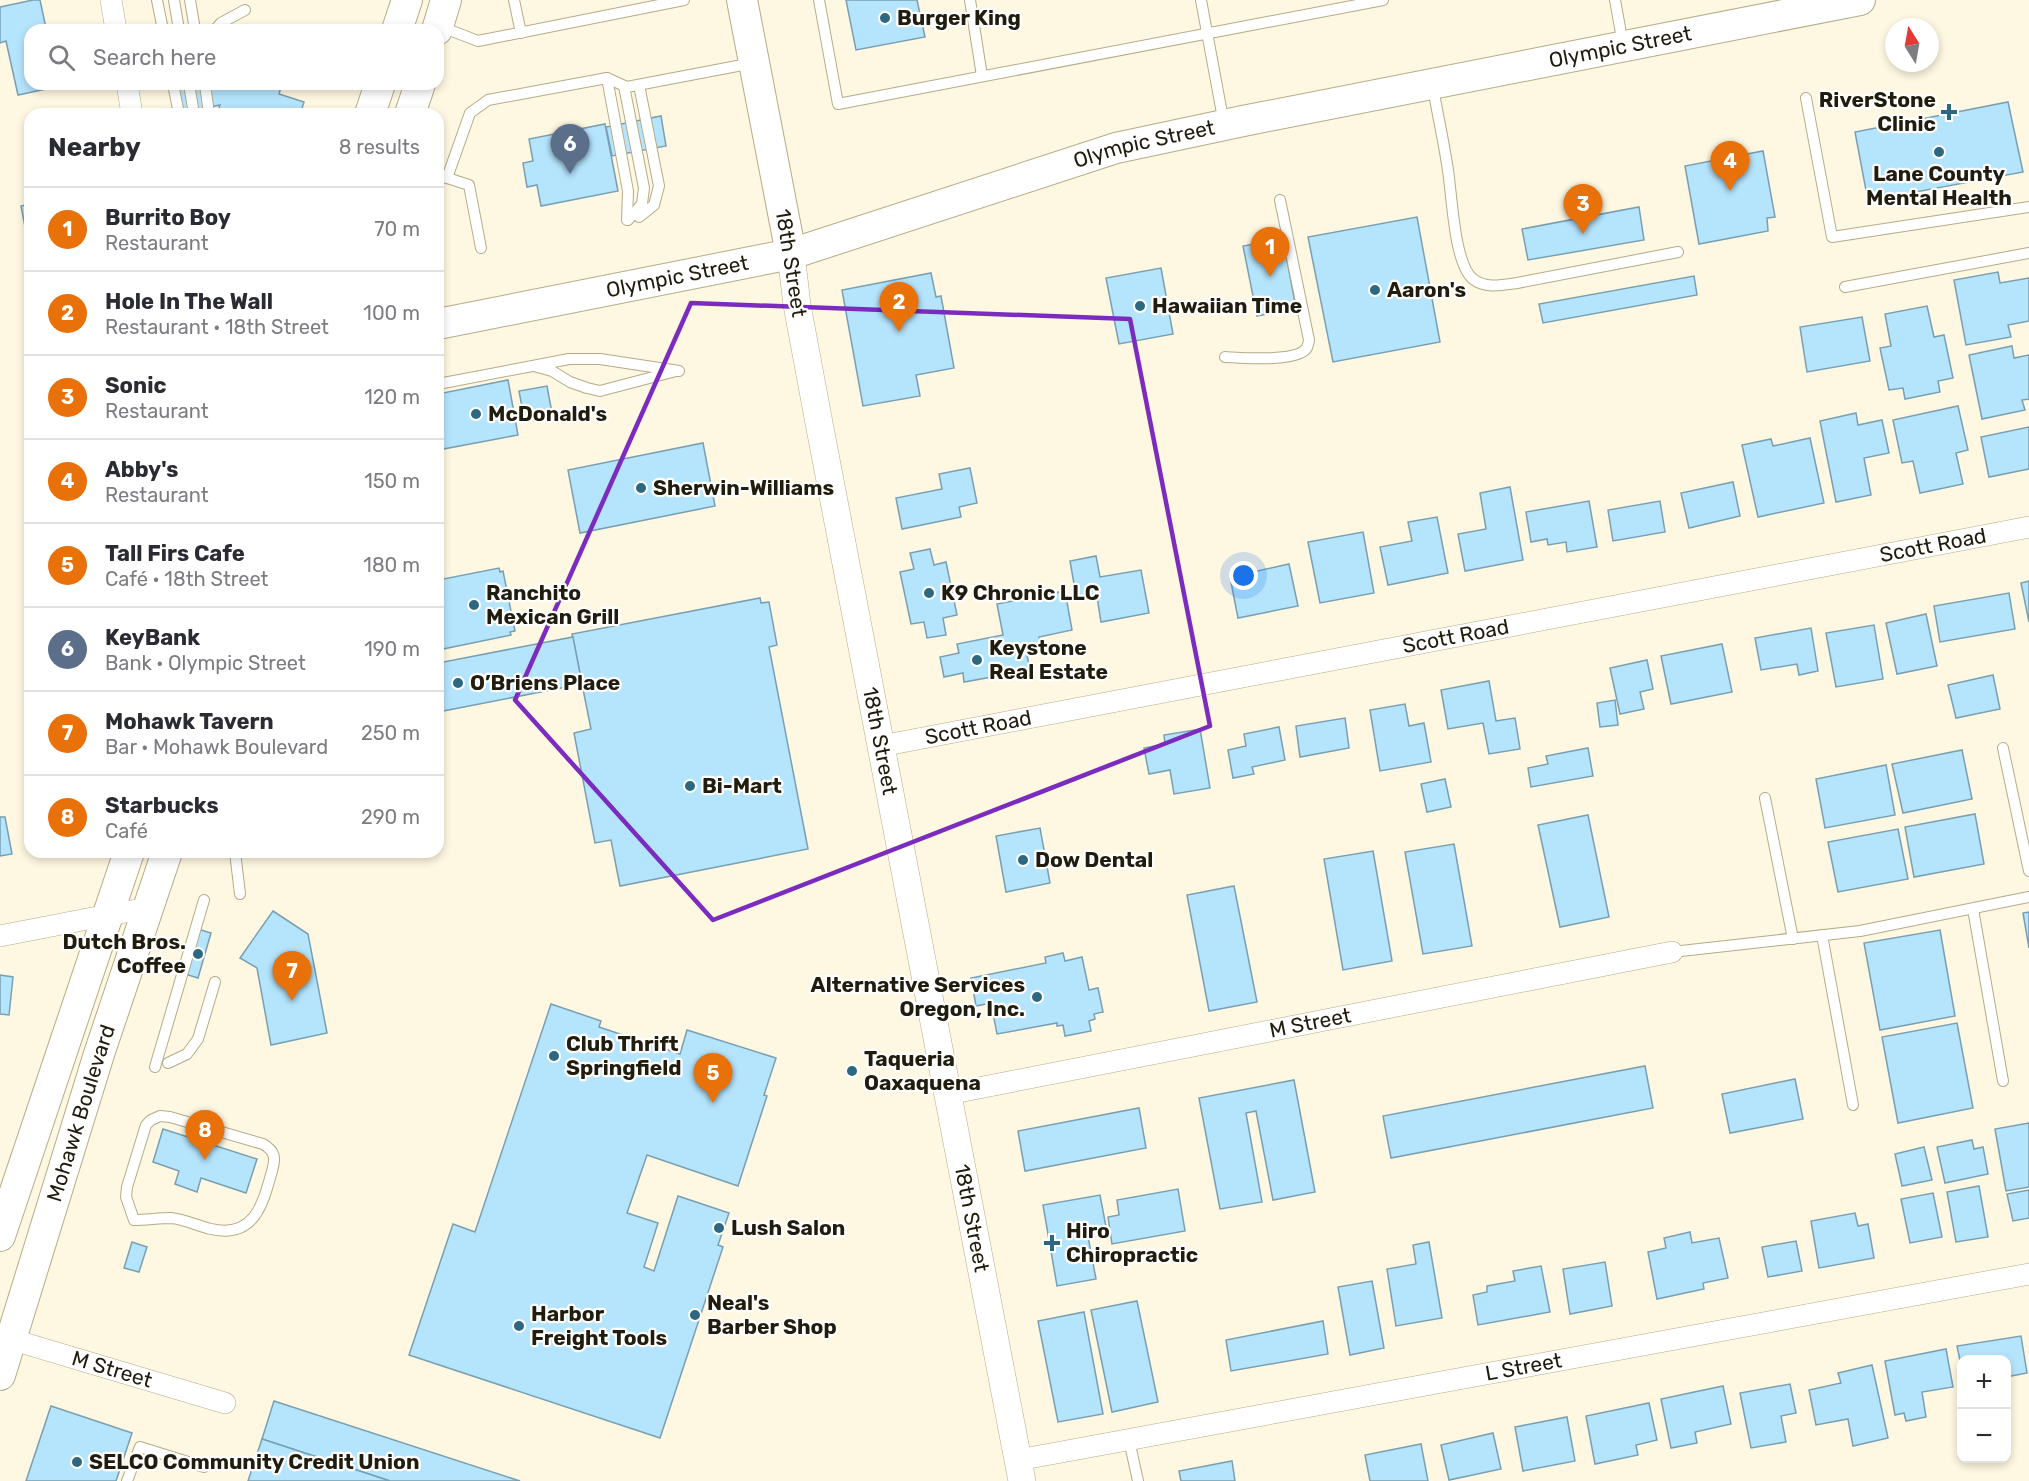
<!DOCTYPE html>
<meta charset="utf-8">
<style>
body{margin:0;font-family:Rubik,sans-serif;background:#f7f7f7;color:#2b2b33}
.controls{position:absolute;right:18px;bottom:18px;display:grid;overflow:hidden;border-radius:12px;box-shadow:0 3px 9px #0003}
.controls button{width:54px;height:54px;display:grid;place-items:center;padding:0;border:0;border-bottom:2px solid #e1e1e2;background:#fff;color:#2b2b33;font:30px sans-serif}
.compass{position:absolute;left:1885px;top:18px;width:54px;height:54px;border-radius:50%;background:#fff;box-shadow:0 3px 9px #0003;rotate:349deg}
.you{position:absolute;left:1244px;top:576px;width:21px;height:21px;margin:-15px;border:4px solid #fff;border-radius:50%;background:#1a73e8;box-shadow:0 0 0 9px #1a73e833}
.badge{display:grid;place-items:center;width:39px;height:39px;border-radius:50%;background:#0b8043;color:#fff;font-size:20px;font-weight:700}
.pin{position:absolute;translate:-50% -50px;filter:drop-shadow(0 2px 3px #0008)}
.pin::after{content:'';position:absolute;top:32px;width:21px;height:18px;background:inherit;clip-path:polygon(0 0,100% 0,50% 100%)}
.list{margin:0;padding:0;list-style:none}
h2{display:flex;justify-content:space-between;align-items:center;height:78px;margin:0;padding:0 24px;font-size:26px}
h2 small{font-size:20px;font-weight:400;color:#7c7c81}
.list li{display:grid;grid-template-columns:39px 1fr auto;gap:18px;align-items:center;box-sizing:border-box;height:84px;padding:0 24px;border-top:2px solid #e1e1e2}
.list b{display:block;font-size:22px;white-space:nowrap}
.list p{margin:0;font-size:20px;white-space:nowrap;color:#7c7c81}
.list em{font-size:20px;font-style:normal;color:#7c7c81}
.icon{flex:none;width:33px;height:33px;fill:none;stroke:currentColor;stroke-width:2;stroke-linecap:round;stroke-linejoin:round}
.map{position:relative;flex:none;width:2029px;height:1481px;overflow:hidden}
.search{position:absolute;background:#fff;box-shadow:0 3px 9px #0003;left:24px;top:24px;width:420px;height:66px;display:flex;align-items:center;gap:15px;box-sizing:border-box;padding:0 21px;border-radius:18px;color:#7c7c81;font-size:22px}
.panel{position:absolute;background:#fff;box-shadow:0 3px 9px #0003;left:24px;top:108px;width:420px;height:750px;border-radius:18px}
.map>svg:first-child{display:block}
.building{fill:#b5e5fd;stroke:#799fb2;stroke-width:1.5}
.lines{fill:none;stroke-linecap:round;stroke-linejoin:round}
.service-casing{stroke:#b6ab88;stroke-width:12}
.minor-casing{stroke:#b6ab88;stroke-width:22}
.tertiary-casing{stroke:#b6ab88;stroke-width:28}
.secondary-casing{stroke:#b6ab88;stroke-width:32}
.service{stroke:#fff;stroke-width:10}
.minor{stroke:#fff;stroke-width:21}
.tertiary{stroke:#fff;stroke-width:27}
.secondary{stroke:#fff;stroke-width:30}
.marked{fill:none;stroke:#7b2cbf;stroke-width:4.5;stroke-linejoin:round}
.poi-dot{fill:#2e6780;stroke:#fff;stroke-width:2}
.labels{text-anchor:middle;stroke-width:4.5;stroke-linejoin:round;paint-order:stroke}
.poi-label{font-size:21px;font-weight:bold;fill:#201c0e;stroke:#fff;text-anchor:start}
.street-label{font-size:21px;fill:#201c0e;stroke:#fff}
</style>
<div class="map">
<svg width="2029" height="1481" viewBox="0 0 2029 1481">
<rect width="100%" height="100%" fill="#fef7e1"/>
<!-- building -->
<g class="building">
<polygon points="33,0 40,0 46,28 56,26 57,30 30,30 30,84 69,84 18,95 6,41 0,43 0,7"/>
<polygon points="846,0 917,0 925,37 856,50"/>
<polygon points="174,84 282,84 279,94 304,102 300,114 217,114 220,105 179,113"/>
<polygon points="2008,102 2023,172 1868,201 1855,132"/>
<polygon points="661,116 666,146 612,156 606,127"/>
<polygon points="605,124 618,191 541,206 537,185 527,187 523,163 533,161 529,139"/>
<polygon points="1763,151 1775,217 1767,218 1768,231 1699,244 1685,166"/>
<polygon points="30,204 30,252 21,206"/>
<polygon points="1639,207 1644,240 1528,260 1522,229"/>
<polygon points="1417,217 1440,342 1333,362 1308,237"/>
<polygon points="1283,239 1296,308 1257,316 1243,246"/>
<polygon points="1161,268 1173,334 1119,344 1106,278"/>
<polygon points="1998,272 2000,283 2029,278 2029,321 2008,325 2011,337 1966,345 1954,280"/>
<polygon points="931,273 936,297 941,296 954,368 916,375 920,396 863,406 842,290"/>
<polygon points="1694,276 1697,295 1543,323 1539,304"/>
<polygon points="1927,306 1934,337 1944,335 1953,378 1938,381 1940,392 1905,399 1903,388 1889,390 1880,348 1891,346 1885,314"/>
<polygon points="1862,317 1870,361 1807,372 1800,327"/>
<polygon points="2012,346 2014,358 2029,355 2029,399 2022,400 2025,410 1982,419 1969,355"/>
<polygon points="508,380 518,435 438,450 438,394"/>
<polygon points="547,386 552,413 524,418 519,391"/>
<polygon points="1958,406 1968,450 1956,453 1963,484 1920,493 1913,461 1902,463 1893,420"/>
<polygon points="1856,413 1858,425 1882,420 1889,453 1864,458 1871,495 1836,502 1820,421"/>
<polygon points="2029,427 2029,469 1989,477 1981,437"/>
<polygon points="1810,438 1824,503 1758,517 1742,445 1771,439 1773,446"/>
<polygon points="703,443 715,506 580,533 568,470"/>
<polygon points="970,468 977,503 959,507 961,517 902,529 896,498 942,489 939,474"/>
<polygon points="1733,482 1740,516 1689,528 1681,493"/>
<polygon points="1510,487 1523,560 1465,571 1458,534 1486,529 1480,493"/>
<polygon points="1589,501 1597,547 1567,552 1566,542 1548,545 1547,539 1531,542 1526,512"/>
<polygon points="1660,501 1665,532 1613,541 1608,510"/>
<polygon points="1437,517 1448,573 1388,585 1380,547 1412,541 1408,522"/>
<polygon points="1363,532 1374,593 1320,603 1308,542"/>
<polygon points="930,549 934,565 946,562 957,615 943,618 946,635 927,638 924,622 911,624 900,572 914,569 910,553"/>
<polygon points="1096,556 1100,577 1141,570 1149,613 1101,622 1097,597 1077,601 1070,561"/>
<polygon points="1289,564 1298,606 1238,618 1230,577"/>
<polygon points="499,568 500,572 503,571 515,631 510,632 511,635 438,650 438,580"/>
<polygon points="2029,581 2029,622 2021,583"/>
<polygon points="1065,591 1072,630 1039,637 1042,652 1027,655 1030,670 964,682 963,673 944,677 940,657 959,653 957,644 1003,635 997,604"/>
<polygon points="2009,593 2015,629 1940,642 1934,606"/>
<polygon points="760,598 761,603 769,602 777,645 769,647 808,849 620,886 611,840 595,843 574,733 591,729 572,634"/>
<polygon points="1926,614 1937,666 1897,674 1886,623"/>
<polygon points="1874,625 1883,679 1836,687 1826,633"/>
<polygon points="1811,628 1818,671 1799,675 1797,664 1761,670 1755,638"/>
<polygon points="573,637 582,684 438,712 438,663"/>
<polygon points="1722,644 1732,692 1671,704 1661,656"/>
<polygon points="1647,660 1653,689 1640,692 1644,709 1620,714 1610,668"/>
<polygon points="1993,675 2000,709 1956,718 1948,685"/>
<polygon points="1489,681 1496,721 1515,718 1520,749 1489,754 1483,723 1448,729 1441,690"/>
<polygon points="1615,700 1618,725 1600,727 1597,703"/>
<polygon points="1405,704 1409,726 1424,723 1431,762 1380,771 1370,710"/>
<polygon points="1345,718 1349,748 1300,757 1296,726"/>
<polygon points="1279,727 1285,760 1252,767 1254,774 1233,778 1228,750 1246,746 1244,734"/>
<polygon points="1200,729 1210,788 1174,794 1170,770 1149,774 1144,748 1165,744 1164,735"/>
<polygon points="1588,748 1593,776 1531,787 1528,768 1548,764 1546,756"/>
<polygon points="1962,750 1972,799 1903,813 1892,764"/>
<polygon points="1886,765 1895,815 1825,828 1816,779"/>
<polygon points="1445,779 1451,807 1427,812 1421,784"/>
<polygon points="1975,814 1984,864 1914,877 1905,827"/>
<polygon points="1588,815 1609,917 1560,927 1538,825"/>
<polygon points="0,817 5,817 12,854 0,856"/>
<polygon points="1040,828 1050,883 1006,892 996,836"/>
<polygon points="1898,829 1908,879 1838,892 1828,842"/>
<polygon points="1454,844 1472,946 1423,954 1405,852"/>
<polygon points="1373,851 1392,961 1343,970 1324,859"/>
<polygon points="1234,886 1257,1002 1209,1011 1187,895"/>
<polygon points="273,911 308,934 327,1033 271,1045 257,968 240,958"/>
<polygon points="2029,912 2029,948 2023,913"/>
<polygon points="198,929 211,933 198,978 185,974"/>
<polygon points="1940,930 1955,1016 1880,1030 1864,943"/>
<polygon points="1063,953 1065,961 1082,957 1089,990 1098,988 1103,1012 1094,1014 1095,1019 1089,1021 1091,1031 1065,1036 1063,1025 1057,1026 1057,1023 997,1034 991,1003 976,1006 971,978 1046,963 1045,957"/>
<polygon points="0,975 13,977 9,1015 0,1014"/>
<polygon points="551,1004 601,1021 599,1027 680,1054 687,1030 776,1058 764,1095 767,1096 738,1186 647,1155 627,1213 658,1223 644,1267 654,1271 678,1196 729,1213 718,1245 723,1247 660,1438 409,1355 453,1224 475,1232"/>
<polygon points="1957,1023 1973,1108 1898,1123 1882,1037"/>
<polygon points="1645,1066 1653,1108 1391,1158 1383,1116"/>
<polygon points="1795,1079 1803,1119 1730,1133 1722,1094"/>
<polygon points="1294,1080 1315,1192 1273,1200 1256,1111 1246,1113 1262,1202 1220,1209 1199,1098"/>
<polygon points="1139,1108 1146,1148 1025,1171 1018,1131"/>
<polygon points="2029,1123 2029,1187 2006,1191 1995,1129"/>
<polygon points="163,1129 257,1159 246,1193 201,1178 197,1192 175,1184 179,1171 153,1162"/>
<polygon points="1972,1140 1974,1149 1983,1147 1988,1174 1945,1183 1937,1147"/>
<polygon points="1924,1147 1932,1180 1902,1186 1895,1154"/>
<polygon points="1979,1186 1988,1237 1956,1242 1947,1192"/>
<polygon points="1178,1189 1185,1231 1112,1244 1108,1217 1119,1215 1117,1200"/>
<polygon points="2029,1190 2029,1218 2013,1221 2007,1194"/>
<polygon points="1933,1193 1942,1237 1910,1243 1901,1199"/>
<polygon points="1100,1195 1106,1227 1087,1231 1096,1279 1057,1286 1043,1205"/>
<polygon points="1855,1213 1858,1226 1868,1224 1874,1258 1819,1268 1811,1221"/>
<polygon points="1690,1232 1692,1243 1719,1238 1728,1278 1703,1283 1704,1289 1657,1299 1648,1252 1666,1248 1664,1238"/>
<polygon points="1796,1241 1802,1271 1768,1277 1762,1247"/>
<polygon points="132,1242 147,1247 139,1272 124,1268"/>
<polygon points="1429,1242 1442,1318 1396,1326 1387,1269 1416,1264 1413,1245"/>
<polygon points="1605,1262 1612,1306 1570,1314 1563,1269"/>
<polygon points="1541,1266 1550,1312 1478,1325 1473,1295 1487,1292 1487,1286 1515,1281 1513,1271"/>
<polygon points="1372,1281 1384,1348 1350,1355 1338,1287"/>
<polygon points="1137,1301 1158,1402 1112,1412 1091,1310"/>
<polygon points="1084,1312 1103,1414 1058,1422 1038,1321"/>
<polygon points="1323,1321 1328,1354 1231,1371 1226,1340"/>
<polygon points="2021,1336 2027,1373 2006,1377 2006,1360 1962,1360 1962,1370 1957,1346"/>
<polygon points="1946,1349 1953,1387 1922,1392 1926,1417 1906,1421 1904,1413 1895,1415 1885,1361"/>
<polygon points="1872,1365 1888,1438 1853,1446 1848,1419 1816,1425 1809,1390 1841,1383 1838,1373"/>
<polygon points="1790,1384 1796,1413 1781,1416 1786,1442 1751,1448 1740,1393"/>
<polygon points="1723,1386 1731,1424 1695,1432 1697,1443 1671,1448 1661,1399"/>
<polygon points="274,1401 520,1481 390,1481 262,1439"/>
<polygon points="1649,1403 1657,1440 1636,1445 1638,1455 1595,1464 1586,1416"/>
<polygon points="51,1406 132,1433 116,1481 26,1481"/>
<polygon points="1567,1417 1575,1461 1523,1471 1515,1427"/>
<polygon points="1493,1433 1501,1469 1449,1480 1441,1445"/>
<polygon points="262,1439 390,1481 248,1481"/>
<polygon points="1421,1444 1428,1481 1370,1481 1365,1455"/>
<polygon points="1232,1461 1235,1481 1181,1481 1179,1471"/>
</g>
<g class="lines">
<defs>
<g id="service">
<polyline points="157,0 163,30"/>
<polyline points="174,0 179,30"/>
<polyline points="190,0 195,30"/>
<polyline points="514,0 521,33"/>
<polyline points="819,0 838,104 1383,0"/>
<polyline points="970,0 982,76"/>
<polyline points="1201,0 1224,124"/>
<polyline points="1615,0 1623,44"/>
<polyline points="439,26 478,41 684,0"/>
<polyline points="215,30 221,23 245,10"/>
<polyline points="607,78 628,191 627,220"/>
<polyline points="173,84 179,114"/>
<polyline points="189,84 194,114"/>
<polyline points="205,84 209,114"/>
<polyline points="624,86 644,188 642,204 628,220"/>
<path d="M1433 87C1437 112 1443 138 1447 164 1452 189 1453 263 1473 279 1485 289 1503 285 1517 283L1678 252"/>
<polyline points="1806,98 1832,237 2029,207"/>
<polyline points="438,175 469,185 481,248"/>
<polyline points="447,178 470,113 488,100 607,78 627,87 753,63"/>
<polyline points="639,217 654,205 659,186 639,85"/>
<polyline points="1845,287 2029,253"/>
<path d="M1225 357C1241 358 1295 362 1306 349 1308 347 1308 344 1309 340L1280 200"/>
<polyline points="534,366 552,371 570,382 587,388 600,391 676,371"/>
<polyline points="438,384 569,359 600,359 679,371"/>
<polyline points="2003,748 2029,871"/>
<polyline points="1765,798 1793,939"/>
<polyline points="235,852 240,894"/>
<polyline points="1973,909 2003,1081"/>
<polyline points="1822,935 1853,1105"/>
<polyline points="1672,952 1860,931 2029,897"/>
<polyline points="168,1063 187,1054 198,1039 215,982"/>
<polyline points="155,1067 204,900"/>
<path d="M160 1116 170 1117 263 1144C275 1151 276 1158 272 1171 263 1203 255 1239 211 1229 198 1226 184 1219 171 1218 159 1218 146 1220 134 1220L126 1197 127 1187 146 1125 151 1120Z"/>
<polyline points="1129,1440 1138,1481"/>
<polyline points="127,1481 140,1447 204,1467"/>
</g>
<g id="minor">
<polyline points="111,0 116,30"/>
<polyline points="127,84 132,114"/>
<path id="s1" d="M881 746 2029 527"/>
<polyline points="0,936 108,915 149,908"/>
<path id="s2" d="M948 1094 1672 952"/>
<path id="s3" d="M0 1336 225 1403"/>
<path id="s4" d="M1018 1460 2029 1274"/>
</g>
<g id="tertiary">
<path id="s5" d="M791 254 797 305 819 423 1022 1481"/>
</g>
<g id="secondary">
<polyline points="742,0 791,254"/>
<polyline points="397,30 407,0"/>
<polyline points="437,30 446,0"/>
<polyline points="370,114 380,84"/>
<polyline points="410,114 420,84"/>
<path id="s6" d="M438 324 791 254 1116 148 1243 121 1860 0"/>
<polyline points="0,1236 129,852"/>
<path id="s7" d="M0 1375 99 1054 167 852"/>
</g>
</defs>
<!-- service casing -->
<use href="#service" class="service-casing"/>
<!-- minor casing -->
<use href="#minor" class="minor-casing"/>
<!-- tertiary casing -->
<use href="#tertiary" class="tertiary-casing"/>
<!-- secondary casing -->
<use href="#secondary" class="secondary-casing"/>
<!-- service -->
<use href="#service" class="service"/>
<!-- minor -->
<use href="#minor" class="minor"/>
<!-- tertiary -->
<use href="#tertiary" class="tertiary"/>
<!-- secondary -->
<use href="#secondary" class="secondary"/>
</g>
<!-- marked area -->
<path class="marked" d="M691 303 1130 319 1210 726 713 920 515 700Z"/>
<!-- markers -->
<g class="poi-dot">
<circle cx="885" cy="18" r="6"/>
<path d="M1946 103h6v6h6v6h-6v6h-6v-6h-6v-6h6z"/>
<circle cx="1939" cy="152" r="6"/>
<circle cx="1375" cy="290" r="6"/>
<circle cx="1140" cy="306" r="6"/>
<circle cx="476" cy="414" r="6"/>
<circle cx="641" cy="488" r="6"/>
<circle cx="929" cy="593" r="6"/>
<circle cx="474" cy="605" r="6"/>
<circle cx="977" cy="660" r="6"/>
<circle cx="458" cy="683" r="6"/>
<circle cx="690" cy="786" r="6"/>
<circle cx="1023" cy="860" r="6"/>
<circle cx="198" cy="954" r="6"/>
<circle cx="1037" cy="997" r="6"/>
<circle cx="554" cy="1056" r="6"/>
<circle cx="852" cy="1071" r="6"/>
<circle cx="719" cy="1228" r="6"/>
<path d="M1049 1234h6v6h6v6h-6v6h-6v-6h-6v-6h6z"/>
<circle cx="695" cy="1315" r="6"/>
<circle cx="519" cy="1326" r="6"/>
<circle cx="77" cy="1462" r="6"/>
</g>
<g class="labels">
<!-- poi labels -->
<g class="poi-label">
<text x="897" y="25">Burger King</text>
<text x="1936" y="107" text-anchor="end">RiverStone<tspan x="1936" dy="24">Clinic</tspan></text>
<text x="1939" y="181" text-anchor="middle">Lane County<tspan x="1939" dy="24">Mental Health</tspan></text>
<text x="1387" y="297">Aaron's</text>
<text x="1152" y="313">Hawaiian Time</text>
<text x="488" y="421">McDonald's</text>
<text x="653" y="495">Sherwin-Williams</text>
<text x="486" y="600">Ranchito<tspan x="486" dy="24">Mexican Grill</tspan></text>
<text x="941" y="600">K9 Chronic LLC</text>
<text x="989" y="655">Keystone<tspan x="989" dy="24">Real Estate</tspan></text>
<text x="470" y="690">O’Briens Place</text>
<text x="702" y="793">Bi-Mart</text>
<text x="1035" y="867">Dow Dental</text>
<text x="186" y="949" text-anchor="end">Dutch Bros.<tspan x="186" dy="24">Coffee</tspan></text>
<text x="1025" y="992" text-anchor="end">Alternative Services<tspan x="1025" dy="24">Oregon, Inc.</tspan></text>
<text x="566" y="1051">Club Thrift<tspan x="566" dy="24">Springfield</tspan></text>
<text x="864" y="1066">Taqueria<tspan x="864" dy="24">Oaxaquena</tspan></text>
<text x="731" y="1235">Lush Salon</text>
<text x="1066" y="1238">Hiro<tspan x="1066" dy="24">Chiropractic</tspan></text>
<text x="707" y="1310">Neal's<tspan x="707" dy="24">Barber Shop</tspan></text>
<text x="531" y="1321">Harbor<tspan x="531" dy="24">Freight Tools</tspan></text>
<text x="89" y="1469">SELCO Community Credit Union</text>
</g>
<!-- street labels -->
<g class="street-label">
<text dy="7" stroke="none"><textPath href="#s6" startOffset="1216">Olympic Street</textPath></text>
<text dy="7" stroke="none"><textPath href="#s6" startOffset="730">Olympic Street</textPath></text>
<text transform="translate(791 263) rotate(81)" y="7">18th Street</text>
<text dy="7" stroke="none"><textPath href="#s6" startOffset="244">Olympic Street</textPath></text>
<text dy="7" stroke="none"><textPath href="#s1" startOffset="1071">Scott Road</textPath></text>
<text dy="7" stroke="none"><textPath href="#s1" startOffset="585">Scott Road</textPath></text>
<text dy="7" stroke="none"><textPath href="#s1" startOffset="99">Scott Road</textPath></text>
<text dy="7" stroke="none"><textPath href="#s5" startOffset="495">18th Street</textPath></text>
<text dy="7" stroke="none"><textPath href="#s2" startOffset="369">M Street</textPath></text>
<text dy="7" stroke="none"><textPath href="#s7" startOffset="274">Mohawk Boulevard</textPath></text>
<text dy="7" stroke="none"><textPath href="#s5" startOffset="981">18th Street</textPath></text>
<text dy="7" stroke="none"><textPath href="#s4" startOffset="514">L Street</textPath></text>
<text dy="7" stroke="none"><textPath href="#s3" startOffset="117">M Street</textPath></text>
</g>
</g>
</svg>
<div class="controls">
<button>+</button>
<button>−</button>
</div>
<svg class="compass" viewBox="-18 -18 36 36"><path d="M0-13l5 13h-10z" fill="#e53935"/><path d="M0 13l5-13h-10z" fill="#7c7c81"/></svg>
<div class="you"></div>
<div class="pin badge" style="left:1270px;top:277px;background:#e8710a">1</div>
<div class="pin badge" style="left:899px;top:332px;background:#e8710a">2</div>
<div class="pin badge" style="left:1583px;top:234px;background:#e8710a">3</div>
<div class="pin badge" style="left:1730px;top:191px;background:#e8710a">4</div>
<div class="pin badge" style="left:713px;top:1103px;background:#e8710a">5</div>
<div class="pin badge" style="left:570px;top:174px;background:#5c6f8a">6</div>
<div class="pin badge" style="left:292px;top:1001px;background:#e8710a">7</div>
<div class="pin badge" style="left:205px;top:1160px;background:#e8710a">8</div>
<div class="search"><svg class="icon" aria-label="search" viewBox="0 0 24 24"><circle cx="10" cy="10" r="6"/><path d="M15 15l6 6"/></svg>Search here</div>
<section class="panel">
<h2>Nearby<small>8 results</small></h2>
<ul class="list">
<li><span class="badge" style="background:#e8710a">1</span><div><b>Burrito Boy</b><p>Restaurant</p></div><em>70 m</em></li>
<li><span class="badge" style="background:#e8710a">2</span><div><b>Hole In The Wall</b><p>Restaurant · 18th Street</p></div><em>100 m</em></li>
<li><span class="badge" style="background:#e8710a">3</span><div><b>Sonic</b><p>Restaurant</p></div><em>120 m</em></li>
<li><span class="badge" style="background:#e8710a">4</span><div><b>Abby's</b><p>Restaurant</p></div><em>150 m</em></li>
<li><span class="badge" style="background:#e8710a">5</span><div><b>Tall Firs Cafe</b><p>Café · 18th Street</p></div><em>180 m</em></li>
<li><span class="badge" style="background:#5c6f8a">6</span><div><b>KeyBank</b><p>Bank · Olympic Street</p></div><em>190 m</em></li>
<li><span class="badge" style="background:#e8710a">7</span><div><b>Mohawk Tavern</b><p>Bar · Mohawk Boulevard</p></div><em>250 m</em></li>
<li><span class="badge" style="background:#e8710a">8</span><div><b>Starbucks</b><p>Café</p></div><em>290 m</em></li>
</ul>
</section>
</div>
